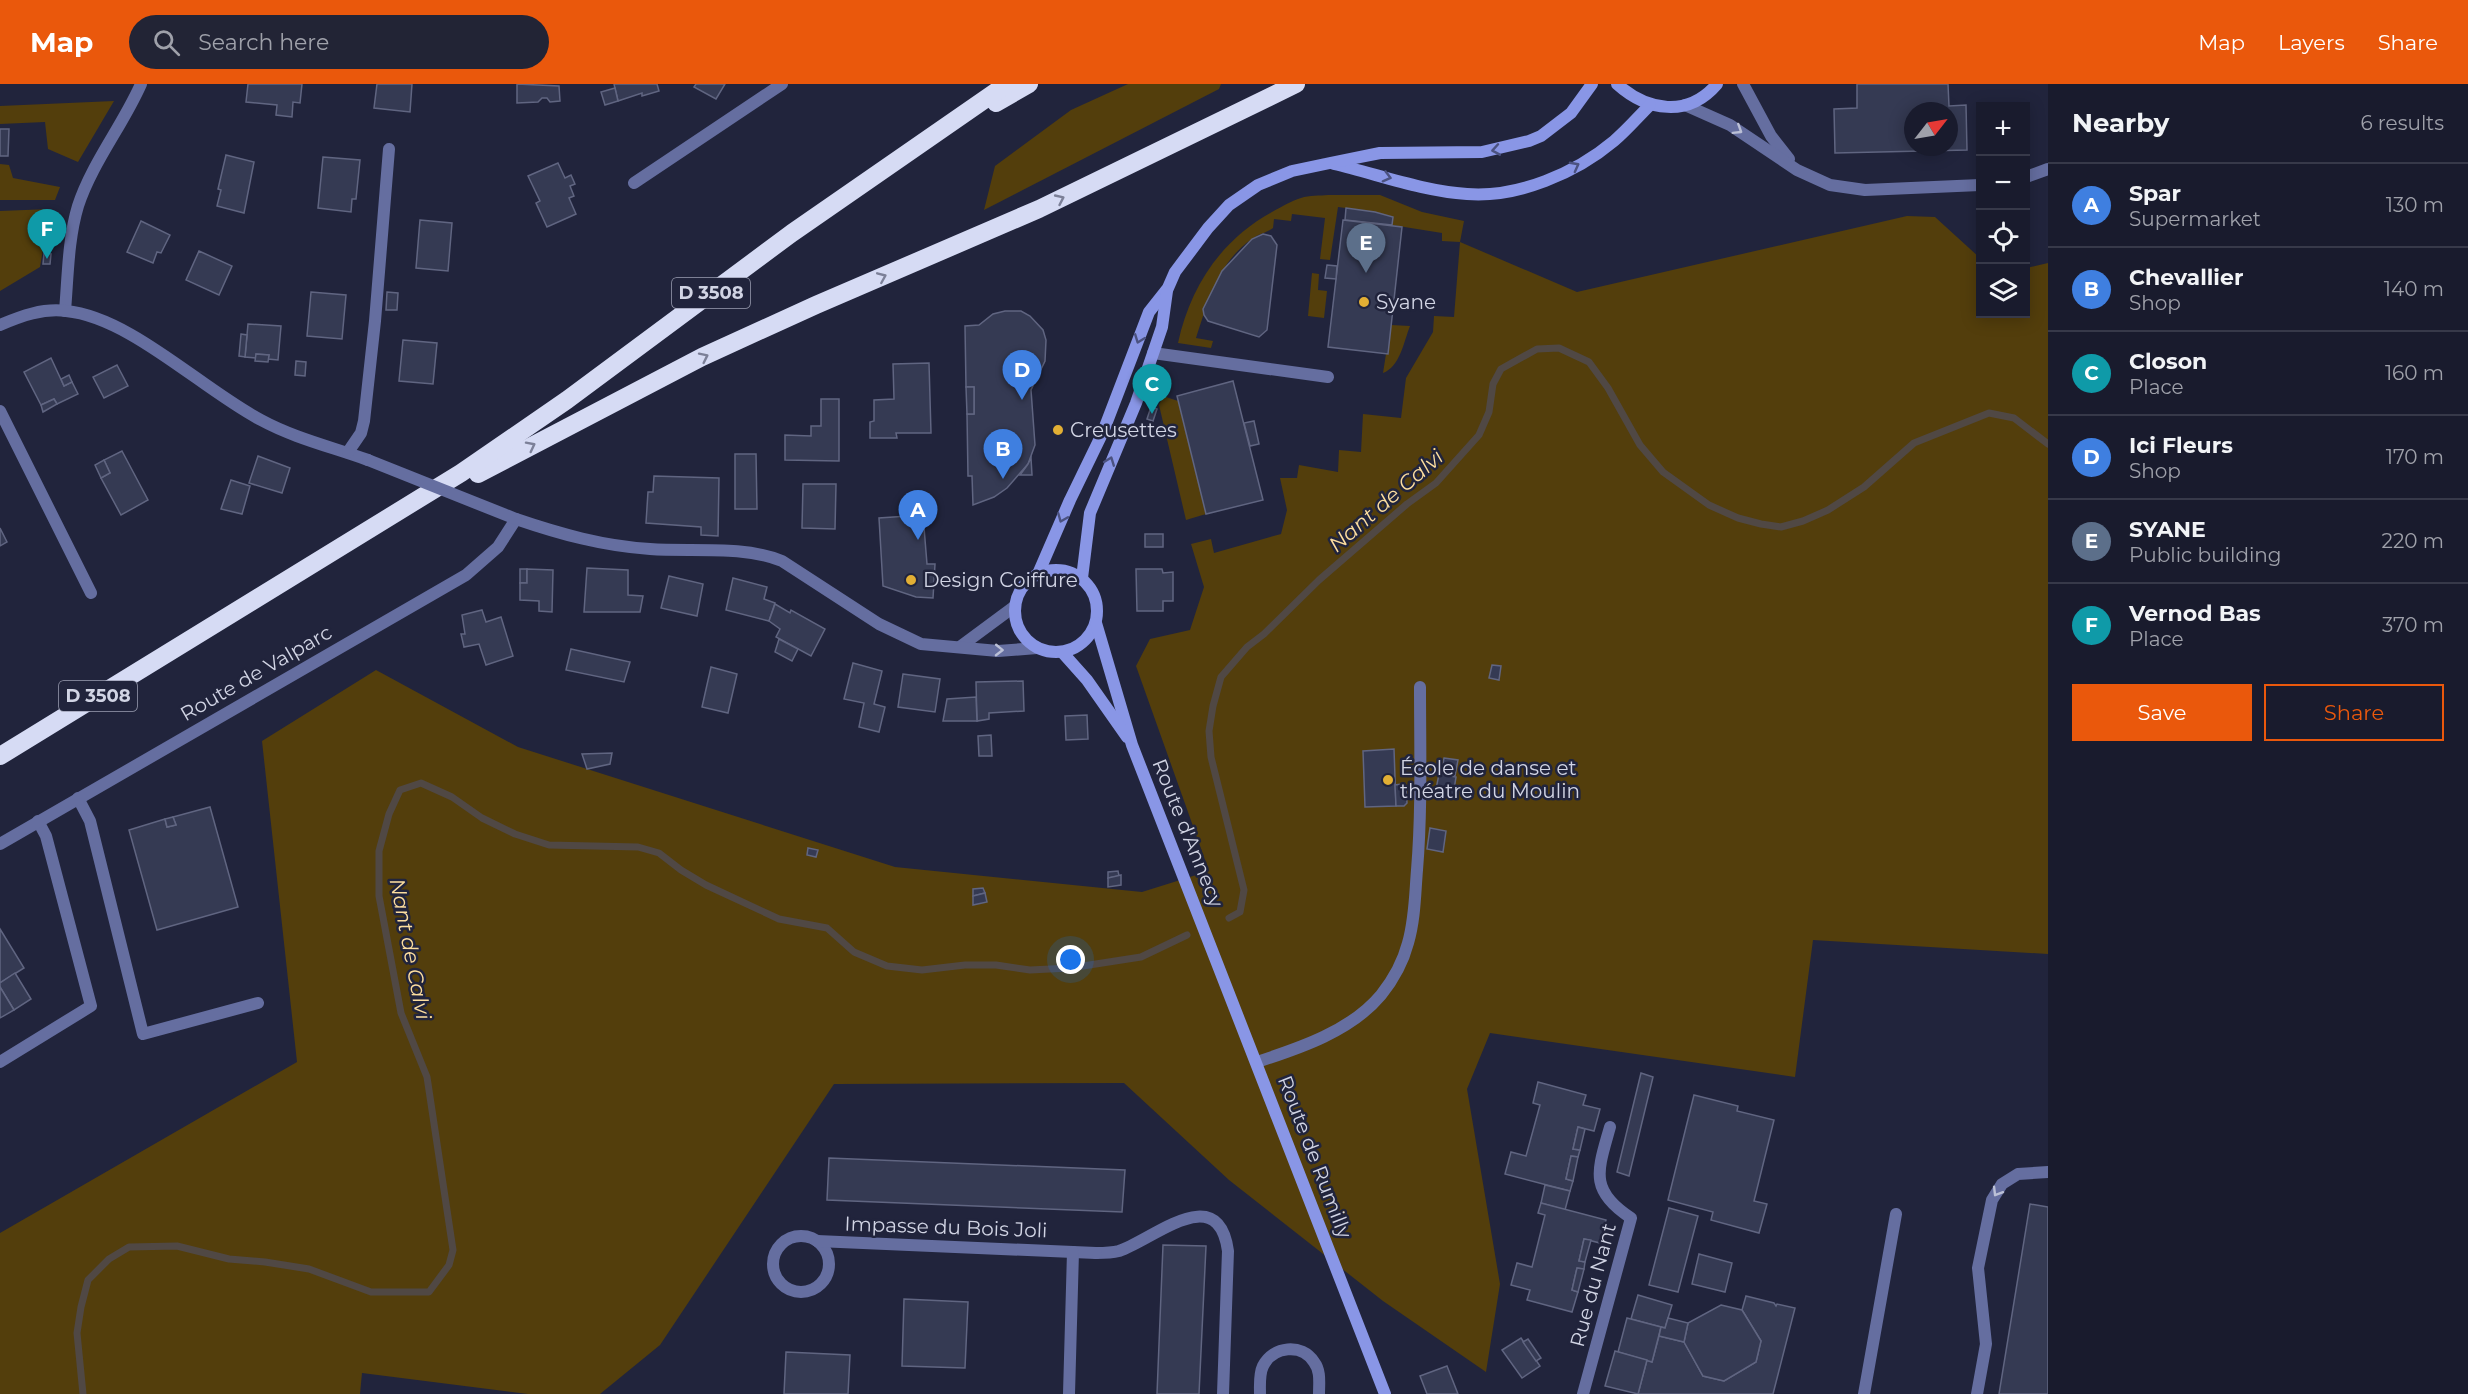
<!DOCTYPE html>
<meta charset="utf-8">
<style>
body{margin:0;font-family:Montserrat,sans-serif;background:#222435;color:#f1f3f6}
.controls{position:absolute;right:18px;top:18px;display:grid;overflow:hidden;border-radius:0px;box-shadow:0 3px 15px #0003}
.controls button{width:54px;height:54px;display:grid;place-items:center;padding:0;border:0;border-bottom:2px solid #373949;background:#191b2d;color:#f1f3f6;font:30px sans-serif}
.compass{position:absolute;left:1904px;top:18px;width:54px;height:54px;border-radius:50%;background:#191b2d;box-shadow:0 3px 15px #0003;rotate:59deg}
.you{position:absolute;left:1071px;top:876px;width:21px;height:21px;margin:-15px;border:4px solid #fff;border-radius:50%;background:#1a73e8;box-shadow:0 0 0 9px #1a73e833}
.badge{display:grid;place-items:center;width:39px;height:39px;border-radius:50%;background:#ea580c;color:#fff;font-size:20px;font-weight:700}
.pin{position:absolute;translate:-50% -50px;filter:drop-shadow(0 2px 3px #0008)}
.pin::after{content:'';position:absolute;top:32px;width:21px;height:18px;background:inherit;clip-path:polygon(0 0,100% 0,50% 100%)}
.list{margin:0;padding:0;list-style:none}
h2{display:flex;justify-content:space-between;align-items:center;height:78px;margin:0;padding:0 24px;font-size:26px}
h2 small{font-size:20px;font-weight:400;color:#9fa1aa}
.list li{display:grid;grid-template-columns:39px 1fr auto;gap:18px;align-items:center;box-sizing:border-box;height:84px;padding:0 24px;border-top:2px solid #373949}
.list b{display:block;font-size:22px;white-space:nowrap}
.list p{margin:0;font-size:20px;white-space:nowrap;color:#9fa1aa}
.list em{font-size:20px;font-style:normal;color:#9fa1aa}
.actions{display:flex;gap:12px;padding:18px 24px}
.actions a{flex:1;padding:14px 0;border:2px solid #ea580c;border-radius:0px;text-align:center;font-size:21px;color:#ea580c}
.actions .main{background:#ea580c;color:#fff}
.icon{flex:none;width:33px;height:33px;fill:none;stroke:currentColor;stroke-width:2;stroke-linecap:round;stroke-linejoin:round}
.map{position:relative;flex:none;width:2048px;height:1310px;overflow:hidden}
header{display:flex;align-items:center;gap:36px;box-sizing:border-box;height:84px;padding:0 30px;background:#ea580c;color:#fff}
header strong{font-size:28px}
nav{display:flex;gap:33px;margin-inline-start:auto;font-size:21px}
.search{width:420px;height:54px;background:#222435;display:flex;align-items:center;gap:15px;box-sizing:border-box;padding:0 21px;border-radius:33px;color:#9fa1aa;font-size:22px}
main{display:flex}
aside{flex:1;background:#191b2d}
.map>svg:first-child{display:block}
.green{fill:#533e0c}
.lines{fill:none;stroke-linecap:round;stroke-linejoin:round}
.stream{stroke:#504844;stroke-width:7}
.building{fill:#353a53;stroke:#606581;stroke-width:1.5;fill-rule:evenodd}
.lane{stroke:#656ea0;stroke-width:12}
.street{stroke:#656ea0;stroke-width:12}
.secondary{stroke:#8996e6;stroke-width:12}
.highway{stroke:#d6dbf4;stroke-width:18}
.street-bridge{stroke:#656ea0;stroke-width:12}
.oneway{stroke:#bbc0d6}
.oneway2{stroke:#4b5280}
.oneway3{stroke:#7c8098}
.poi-dot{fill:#e2af34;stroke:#21243c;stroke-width:2}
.labels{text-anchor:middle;stroke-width:5;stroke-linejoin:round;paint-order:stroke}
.shield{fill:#21243c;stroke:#9c9fb2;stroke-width:1.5}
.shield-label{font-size:18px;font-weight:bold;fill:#d1d4e4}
.poi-label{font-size:20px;fill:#d1d4e4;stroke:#21243c;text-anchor:start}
.street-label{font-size:20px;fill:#d1d4e4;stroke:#21243c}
.water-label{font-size:21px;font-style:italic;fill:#fcdd9e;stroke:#21243c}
</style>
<header>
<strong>Map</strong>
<div class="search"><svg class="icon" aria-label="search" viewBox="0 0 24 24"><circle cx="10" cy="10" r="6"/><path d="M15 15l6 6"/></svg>Search here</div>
<nav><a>Map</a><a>Layers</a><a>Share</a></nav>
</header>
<main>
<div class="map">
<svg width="2048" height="1310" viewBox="0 0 2048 1310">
<rect width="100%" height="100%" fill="#21243c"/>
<!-- green -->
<g class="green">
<polygon points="1128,0 1221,0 1219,5 984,126 995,82 1071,26"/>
<polygon points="114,17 78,78 48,65 45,38 0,40 0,22"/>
<polygon points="0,80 9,81 13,94 60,103 55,116 0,116"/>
<path d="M1328 111H1380L1422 128 1464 137 1460 158 1577 208 1907 132 1935 133 1980 174V230H2026V184L2048 179V870L1813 856 1795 993 1490 949 1467 1005 1500 1200 1486 1288 1383 1217 1229 1096 1124 999 834 1000 660 1261 600 1310H528L362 1289 360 1310H0V1149L297 978 262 657 376 586 518 663 895 783 1142 808 1209 787 1136 582 1150 555 1190 546 1204 503 1191 460 1211 455 1214 469 1281 450 1287 426 1280 394H1297L1299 381 1338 388 1339 366 1361 368 1363 330 1401 334 1406 294 1433 248 1434 232 1454 233 1460 158 1442 157V149L1392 141V133L1375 128 1338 123 1330 176 1320 175 1325 134 1292 130 1291 137 1274 135 1273 144C1266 149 1258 150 1252 155 1218 178 1208 218 1196 254L1213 257 1211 264 1178 259C1190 203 1221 156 1272 128 1281 123 1291 117 1301 114 1309 111 1320 112 1328 111Z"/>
<polygon points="50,125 40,183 0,207 0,127"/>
<polygon points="1312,189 1319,190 1318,206 1327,207 1324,234 1308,232"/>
<path d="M1391 241 1410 242C1404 257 1400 283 1383 289L1386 270 1388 269Z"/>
<polygon points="1163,312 1178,317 1206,430 1186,436 1159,321"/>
</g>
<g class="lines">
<!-- stream -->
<g class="stream">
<polyline points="1229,834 1240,828 1244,806 1211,673 1209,647 1213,622 1221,593 1247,563 1264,550 1319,496 1407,420 1436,399 1479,351 1489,328 1493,300 1501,285 1537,265 1559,264 1589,278 1608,304 1640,361 1663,388 1709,421 1738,434 1761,440 1781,443 1803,437 1828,426 1864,403 1914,359 1989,329 2014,334 2048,360"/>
<polyline points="83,1310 77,1249 81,1223 88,1196 109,1175 129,1163 177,1162 229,1175 265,1178 309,1185 371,1208 429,1208 449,1181 453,1166 427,993 401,929 379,812 379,767 389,730 400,706 421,699 452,713 482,734 515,750 549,761 638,763 659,769 681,786 706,801 779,835 827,844 854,868 887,882 922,886 965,881 996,881 1030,886 1070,884 1141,873 1187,851"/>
</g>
</g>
<!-- building -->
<g class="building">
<polygon points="248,0 302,0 300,19 293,18 292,33 276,31 277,21 246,18"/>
<polygon points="377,0 412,0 410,28 374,24"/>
<polygon points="517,0 559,2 560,17 550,18 547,14 542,14 538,18 517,19"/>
<polygon points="614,0 657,0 659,7 642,12 642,9 618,17"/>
<polygon points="696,0 725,0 716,15 694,3"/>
<path d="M1857 0H1948L1949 22 1966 21 1967 66 1835 69 1834 25 1857 24ZM1913 27H1949V63H1913Z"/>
<polygon points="615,4 618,17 605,21 601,8"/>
<polygon points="0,45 9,45 8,72 0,72"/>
<polygon points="226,71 254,78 244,129 217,122 221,106 218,105"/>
<polygon points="323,73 360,76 356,115 352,115 351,128 318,124"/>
<polygon points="558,79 565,94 571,91 575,100 570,102 574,112 569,114 576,130 547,143 536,119 540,117 528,92"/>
<polygon points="1346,124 1375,128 1393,133 1392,141 1345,136"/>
<polygon points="420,136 452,139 448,187 416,184"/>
<polygon points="1343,136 1402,143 1388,270 1328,263"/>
<polygon points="141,137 170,151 161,169 157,168 153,179 127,168"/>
<polygon points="1263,150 1271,152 1277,161 1267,246 1259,253 1208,237 1204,231 1203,225 1222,187 1252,155"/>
<polygon points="199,167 232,182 219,211 186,196"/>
<polygon points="44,169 51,170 50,180 43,180"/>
<polygon points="1327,181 1337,182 1336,195 1325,194"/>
<polygon points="311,208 346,211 342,255 307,252"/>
<polygon points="387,208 398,209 397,226 386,226"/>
<polygon points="1005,227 1021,227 1030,232 1043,246 1046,256 1045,277 1031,306 1035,361 1028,380 1007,404 994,413 973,421 972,392 968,392 967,330 974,330 974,303 966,303 965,242 979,241 993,230"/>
<polygon points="248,240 281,242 278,276 268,275 269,271 256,270 256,274 245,273"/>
<polygon points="241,250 247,251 245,273 239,272"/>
<polygon points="403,256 437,259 433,300 399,297"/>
<polygon points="256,270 269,271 268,278 255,277"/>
<polygon points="51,274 64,302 72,298 78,310 57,320 54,315 41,321 24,288"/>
<polygon points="296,277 306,278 305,292 295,291"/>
<polygon points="929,279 931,349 896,349 897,354 870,354 870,338 874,337 874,316 894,315 893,280"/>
<polygon points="117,281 128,302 104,314 93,293"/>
<polygon points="69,291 72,298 64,302 61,295"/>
<polygon points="1233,297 1263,416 1206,430 1177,312"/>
<polygon points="966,303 974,303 974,330 967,330"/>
<polygon points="54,315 57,320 43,328 41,321"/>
<polygon points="821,315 839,315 839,377 785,376 785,351 811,352 811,342 821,342"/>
<polygon points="1151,323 1157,325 1153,337 1147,335"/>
<polygon points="1254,337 1259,360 1250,362 1244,339"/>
<polygon points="122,367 148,416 121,431 101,394 110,389 104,376"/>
<polygon points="735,370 756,370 757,425 735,425"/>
<polygon points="258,372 290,384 282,409 249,399"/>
<polygon points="1031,374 1032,391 1020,391 1028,380"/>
<polygon points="104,376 110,389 101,394 95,381"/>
<polygon points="654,392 719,394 718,452 701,451 701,443 646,439 648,408 653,408"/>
<polygon points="231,396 250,402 242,430 221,425"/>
<polygon points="803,400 836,400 835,445 802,444"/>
<polygon points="923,431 927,480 935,480 933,514 916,513 883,502 879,434"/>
<polygon points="0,444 7,458 0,462"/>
<rect x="1145" y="450" width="18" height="13"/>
<polygon points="587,484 628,486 628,511 643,512 640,528 584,528"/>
<rect x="520" y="485" width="7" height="14"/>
<polygon points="527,485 553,486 552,528 539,527 539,517 520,516 520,499 527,499"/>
<polygon points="1136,485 1162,485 1163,489 1173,488 1173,517 1163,517 1163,527 1137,527"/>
<polygon points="669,492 703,500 697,532 661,524"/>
<polygon points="733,494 767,503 764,515 775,519 769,537 726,526"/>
<polygon points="775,520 790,529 791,526 825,545 811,572 776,553 780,545 769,537"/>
<polygon points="482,526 486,538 501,533 513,572 486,581 479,560 464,563 461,550 465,550 462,531"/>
<polygon points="779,555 798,565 792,577 775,568"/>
<polygon points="571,565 630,578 624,598 566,586"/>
<polygon points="853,579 882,587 874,620 885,623 879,648 859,643 864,619 844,615"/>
<polygon points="1492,581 1501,582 1499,596 1489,594"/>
<polygon points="711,583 737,590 728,629 702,623"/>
<polygon points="903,590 940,595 935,628 898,623"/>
<polygon points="1023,597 1024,627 989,629 989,635 977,637 976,598"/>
<polygon points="976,613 977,637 943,637 947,615"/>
<polygon points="1087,631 1088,655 1066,656 1065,632"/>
<polygon points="991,651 992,672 979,672 978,652"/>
<polygon points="1394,665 1396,722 1365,723 1363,667"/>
<polygon points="612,669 610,680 587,685 582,670"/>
<polygon points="1444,674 1458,676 1455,692 1441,690"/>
<polygon points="1439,690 1456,693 1453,712 1435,710"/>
<polygon points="1402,700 1406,703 1407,719 1404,722 1396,722 1395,701"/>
<polygon points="210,723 238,823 157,846 129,746 165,735 167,743 176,741 173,733"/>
<polygon points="173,733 176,741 167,743 165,735"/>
<polygon points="1430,744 1446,747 1443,768 1427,765"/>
<polygon points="808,764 818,766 816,773 807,771"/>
<polygon points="1118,787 1119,792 1108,794 1108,788"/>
<polygon points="1121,791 1121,801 1108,803 1108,794"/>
<polygon points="983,804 985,809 973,812 973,805"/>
<polygon points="985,809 987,818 973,821 973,812"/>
<polygon points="0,845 24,884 0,899"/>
<polygon points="15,889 31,915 14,926 0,903 0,899"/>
<polygon points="0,903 14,926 0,934"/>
<polygon points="1641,989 1653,993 1629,1092 1617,1088"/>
<polygon points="1538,998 1586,1011 1583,1021 1600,1025 1594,1047 1578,1043 1573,1065 1580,1066 1578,1073 1571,1072 1566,1095 1573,1097 1570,1107 1505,1090 1511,1068 1526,1072 1540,1021 1533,1019"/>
<polygon points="1694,1011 1738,1022 1737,1027 1774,1036 1754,1117 1767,1120 1759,1149 1711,1136 1713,1128 1668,1116"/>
<polygon points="1578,1043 1585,1045 1580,1066 1573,1065"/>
<polygon points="1571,1072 1578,1073 1573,1097 1566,1095"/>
<polygon points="829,1074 1125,1086 1122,1128 827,1116"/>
<polygon points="1545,1101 1570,1107 1565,1126 1541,1119"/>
<polygon points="1541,1119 1606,1136 1600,1159 1584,1155 1579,1177 1585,1178 1584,1185 1577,1184 1572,1206 1578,1208 1572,1228 1527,1216 1530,1206 1511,1201 1517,1179 1532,1183 1545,1131 1538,1129"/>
<polygon points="2030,1120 2048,1123 2048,1310 1999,1310"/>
<polygon points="1669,1124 1698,1132 1678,1208 1649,1201"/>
<polygon points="1584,1155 1591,1156 1585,1178 1579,1177"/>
<polygon points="1163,1161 1206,1162 1199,1310 1157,1310"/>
<polygon points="1699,1170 1732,1179 1725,1208 1692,1200"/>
<polygon points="1577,1184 1584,1185 1578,1208 1572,1206"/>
<polygon points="1638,1211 1672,1221 1665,1244 1631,1235"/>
<polygon points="1746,1212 1774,1219 1776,1222 1777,1220 1795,1224 1773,1310 1638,1310 1647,1276 1652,1278 1659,1252 1684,1258 1703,1292 1724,1297 1756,1278 1761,1257 1742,1226"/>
<polygon points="904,1215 968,1218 965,1284 902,1282"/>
<polygon points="1721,1221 1742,1226 1761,1257 1756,1278 1724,1297 1703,1292 1684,1258 1688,1239"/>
<polygon points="1627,1234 1661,1243 1652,1278 1618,1268"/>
<polygon points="1668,1234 1688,1239 1684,1258 1659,1252 1661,1243 1665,1244"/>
<polygon points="1521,1254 1540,1282 1522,1294 1502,1266"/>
<polygon points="1528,1255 1541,1274 1536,1277 1523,1258"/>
<polygon points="1615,1267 1647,1276 1638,1310 1605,1302"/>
<polygon points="786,1268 850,1271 848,1310 784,1310"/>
<polygon points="1447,1282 1458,1310 1427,1310 1420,1292"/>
</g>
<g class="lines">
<!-- lane -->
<g class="lane">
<polyline points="1153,269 1328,293"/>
<polyline points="78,714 90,737 143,950 258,919"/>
<polyline points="0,978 91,922 46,752 38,737"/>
<path d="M1257 978C1300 964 1351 947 1381 911 1393 896 1403 878 1408 859 1415 835 1415 810 1417 786 1422 725 1420 664 1420 603"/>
<path d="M1096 1169C1104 1169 1111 1169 1119 1167 1154 1155 1218 1096 1228 1167L1223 1310"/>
<path d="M1260 1310C1260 1301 1259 1290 1263 1282 1273 1262 1302 1259 1314 1278 1321 1287 1319 1299 1319 1310"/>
<polyline points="1977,1310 1986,1260 1978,1184 1992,1116 2002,1100 2018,1090 2048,1088"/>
</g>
<!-- street -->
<g class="street">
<polyline points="1743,0 1771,52 1789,75"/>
<polyline points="1685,21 1730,41 1797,86 1830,101 1865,106 1980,101"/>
<polyline points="2026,93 2048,85"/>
<polyline points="634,99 782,0"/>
<path d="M65 227C68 192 68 155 78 122 92 79 123 41 141 0"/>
<path d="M0 241C21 232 43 224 66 227 130 233 203 306 261 336 294 354 332 363 368 376"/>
<polyline points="0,327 91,509"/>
<polyline points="348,368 361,349 364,337 375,237 389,65"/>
<polyline points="961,562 1015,522"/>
<path d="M0 760 466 491 498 463 516 435C560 450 603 462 650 465 692 468 742 461 782 477L879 540 921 560 998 567 1037 564"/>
<circle cx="801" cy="1180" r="28"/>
<polyline points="817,1157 1096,1169"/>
<polyline points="1069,1310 1073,1168"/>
<path d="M1583 1310 1631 1134C1588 1106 1598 1086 1610 1043"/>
<polyline points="1864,1310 1896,1130"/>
</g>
<!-- secondary -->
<g class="secondary">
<path d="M1617 0C1647 27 1688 34 1717 0"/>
<path d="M1334 80C1377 90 1422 107 1467 110 1518 114 1576 89 1614 57 1627 46 1638 33 1650 21"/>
<circle cx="1056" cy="527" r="41"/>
<polyline points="1038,490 1070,416 1103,348 1149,228 1168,204 1175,188 1208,144 1229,121 1258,101 1292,87 1330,79 1380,69 1482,68 1529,57 1541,52 1571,29 1592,0"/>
<polyline points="1082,494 1090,429 1136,319 1162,243 1167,207"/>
<polyline points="1096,539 1132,661 1385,1310"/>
<polyline points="1062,568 1087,596 1127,653"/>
</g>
<!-- highway -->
<g class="highway">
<polyline points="996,19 1029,0"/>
<polyline points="478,390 702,273 816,221 1039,125 1296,0"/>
<polyline points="0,672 461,389 567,316 792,149 1007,0"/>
</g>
<!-- street-bridge -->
<polyline class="street-bridge" points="368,376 516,435"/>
</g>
<!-- one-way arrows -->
<defs><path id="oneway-chevron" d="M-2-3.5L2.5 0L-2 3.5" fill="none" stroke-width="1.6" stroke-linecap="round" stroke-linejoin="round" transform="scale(1.5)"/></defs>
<g class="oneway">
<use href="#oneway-chevron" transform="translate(1738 46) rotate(32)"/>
<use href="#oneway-chevron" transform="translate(999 566) rotate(1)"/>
<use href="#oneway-chevron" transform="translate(1997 1108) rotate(121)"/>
</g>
<g class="oneway2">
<use href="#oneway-chevron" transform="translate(1496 66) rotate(170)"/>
<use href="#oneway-chevron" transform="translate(1575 82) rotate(-28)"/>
<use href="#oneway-chevron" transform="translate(1387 93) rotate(15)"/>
<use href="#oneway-chevron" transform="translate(1139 255) rotate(111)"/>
<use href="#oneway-chevron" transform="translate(1110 377) rotate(-69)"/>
<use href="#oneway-chevron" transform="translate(1062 434) rotate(112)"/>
</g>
<g class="oneway3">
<use href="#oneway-chevron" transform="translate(1060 115) rotate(-25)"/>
<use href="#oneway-chevron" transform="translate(882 193) rotate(-23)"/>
<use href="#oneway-chevron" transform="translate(704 273) rotate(-26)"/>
<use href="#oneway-chevron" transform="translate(531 362) rotate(-27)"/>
</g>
<!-- markers -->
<g class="poi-dot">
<circle cx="1364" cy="218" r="6"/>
<circle cx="1058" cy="346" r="6"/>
<circle cx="911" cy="496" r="6"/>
<circle cx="1388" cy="696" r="6"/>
</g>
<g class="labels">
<!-- shield labels -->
<g class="shield">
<rect x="672" y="194" width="78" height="30" rx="4.5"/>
<rect x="59" y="597" width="78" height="30" rx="4.5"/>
</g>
<g class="shield-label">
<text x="711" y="215">D 3508</text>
<text x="98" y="618">D 3508</text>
</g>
<!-- poi labels -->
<g class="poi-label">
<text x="1376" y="225">Syane</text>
<text x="1070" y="353">Creusettes</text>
<text x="923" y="503">Design Coiffure</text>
<text x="1400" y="691">École de danse et<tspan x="1400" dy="23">théatre du Moulin</tspan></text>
</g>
<!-- street labels -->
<g class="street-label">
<text transform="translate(256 589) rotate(-30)" y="7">Route de Valparc</text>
<text transform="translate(1188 749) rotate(68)" y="7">Route d'Annecy</text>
<text transform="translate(1315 1073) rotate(69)" y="7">Route de Rumilly</text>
<text transform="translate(946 1143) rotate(2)" y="7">Impasse du Bois Joli</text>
<text transform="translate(1593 1201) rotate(-75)" y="7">Rue du Nant</text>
</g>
<!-- water labels -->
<g class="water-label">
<text transform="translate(1386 417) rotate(-41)" y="7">Nant de Calvi</text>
<text transform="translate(410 865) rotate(79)" y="7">Nant de Calvi</text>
</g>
</g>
</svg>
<div class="controls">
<button>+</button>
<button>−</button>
<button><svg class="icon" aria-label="locate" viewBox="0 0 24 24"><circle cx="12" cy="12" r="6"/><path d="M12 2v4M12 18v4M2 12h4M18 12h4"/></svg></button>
<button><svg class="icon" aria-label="layers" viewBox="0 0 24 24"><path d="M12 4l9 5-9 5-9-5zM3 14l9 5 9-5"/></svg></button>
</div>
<svg class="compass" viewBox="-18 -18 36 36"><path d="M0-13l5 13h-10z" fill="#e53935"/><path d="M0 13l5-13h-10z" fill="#9fa1aa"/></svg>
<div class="you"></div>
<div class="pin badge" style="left:918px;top:456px;background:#3f7fe0">A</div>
<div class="pin badge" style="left:1003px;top:395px;background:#3f7fe0">B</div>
<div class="pin badge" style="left:1152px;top:330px;background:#0f9aa8">C</div>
<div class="pin badge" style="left:1022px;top:316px;background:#3f7fe0">D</div>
<div class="pin badge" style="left:1366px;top:189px;background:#5c6f8a">E</div>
<div class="pin badge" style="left:47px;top:175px;background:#0f9aa8">F</div>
</div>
<aside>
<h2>Nearby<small>6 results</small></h2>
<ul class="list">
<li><span class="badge" style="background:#3f7fe0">A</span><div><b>Spar</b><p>Supermarket</p></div><em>130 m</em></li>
<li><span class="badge" style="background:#3f7fe0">B</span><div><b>Chevallier</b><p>Shop</p></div><em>140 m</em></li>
<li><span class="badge" style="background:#0f9aa8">C</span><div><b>Closon</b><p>Place</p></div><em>160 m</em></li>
<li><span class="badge" style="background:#3f7fe0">D</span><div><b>Ici Fleurs</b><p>Shop</p></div><em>170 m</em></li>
<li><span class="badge" style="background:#5c6f8a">E</span><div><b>SYANE</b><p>Public building</p></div><em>220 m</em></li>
<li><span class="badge" style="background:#0f9aa8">F</span><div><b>Vernod Bas</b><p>Place</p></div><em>370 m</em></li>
</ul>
<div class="actions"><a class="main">Save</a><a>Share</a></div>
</aside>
</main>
